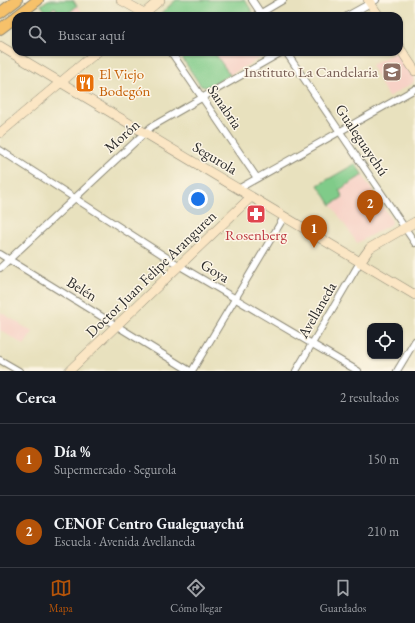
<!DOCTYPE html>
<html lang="es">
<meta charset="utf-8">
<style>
body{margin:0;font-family:"EB Garamond",serif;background:#20242c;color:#f1f3f6}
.controls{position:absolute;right:12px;bottom:12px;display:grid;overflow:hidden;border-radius:8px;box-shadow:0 1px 3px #0004}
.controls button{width:36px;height:36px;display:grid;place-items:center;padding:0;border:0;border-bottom:1px solid #363941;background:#171b24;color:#f1f3f6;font:20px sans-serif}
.you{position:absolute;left:198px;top:199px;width:14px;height:14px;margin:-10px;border:3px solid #fff;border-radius:50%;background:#1a73e8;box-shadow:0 0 0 6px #1a73e833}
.badge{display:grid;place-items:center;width:26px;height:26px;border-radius:50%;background:#b45309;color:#fff;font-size:13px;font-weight:700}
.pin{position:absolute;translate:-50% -33px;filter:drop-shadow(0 1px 2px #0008)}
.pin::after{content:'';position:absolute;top:21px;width:14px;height:12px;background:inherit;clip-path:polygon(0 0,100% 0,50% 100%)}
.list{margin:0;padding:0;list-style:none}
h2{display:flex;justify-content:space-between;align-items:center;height:52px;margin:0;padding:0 16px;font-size:17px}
h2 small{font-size:13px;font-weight:400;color:#9ea1a6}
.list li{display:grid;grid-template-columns:26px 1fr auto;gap:12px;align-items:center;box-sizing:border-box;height:72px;padding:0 16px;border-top:1px solid #363941}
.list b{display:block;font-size:15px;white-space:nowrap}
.list p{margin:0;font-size:13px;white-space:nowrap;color:#9ea1a6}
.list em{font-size:13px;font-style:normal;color:#9ea1a6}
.icon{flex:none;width:22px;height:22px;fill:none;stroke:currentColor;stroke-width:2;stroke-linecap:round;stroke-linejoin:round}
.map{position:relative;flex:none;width:415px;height:371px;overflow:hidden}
.search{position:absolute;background:#171b24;box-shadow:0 1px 3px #0004;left:12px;right:12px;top:12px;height:44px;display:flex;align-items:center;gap:10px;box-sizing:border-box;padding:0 14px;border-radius:12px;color:#9ea1a6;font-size:15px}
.sheet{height:196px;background:#171b24}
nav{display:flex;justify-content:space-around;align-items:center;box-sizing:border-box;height:56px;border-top:1px solid #363941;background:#171b24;font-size:11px;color:#9ea1a6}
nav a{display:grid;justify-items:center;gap:2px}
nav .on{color:#b45309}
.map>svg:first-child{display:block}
.built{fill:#f7d1c6}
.green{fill:#80cb89;stroke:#567b5a}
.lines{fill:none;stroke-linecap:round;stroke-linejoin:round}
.street-casing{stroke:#8a8674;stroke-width:8}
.secondary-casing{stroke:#8a8674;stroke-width:10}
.primary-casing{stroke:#8a8674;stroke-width:12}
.street{stroke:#fff;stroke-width:6}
.secondary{stroke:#fbe6c4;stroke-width:9}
.primary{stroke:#f6c16b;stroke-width:10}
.labels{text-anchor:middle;stroke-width:3;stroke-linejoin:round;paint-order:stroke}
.education-label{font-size:15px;fill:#785e54;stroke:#fcf5e5;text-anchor:end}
.food-label{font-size:15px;fill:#c56008;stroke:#fcf5e5;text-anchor:start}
.street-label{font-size:15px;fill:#2b2b2b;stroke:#fcf5e5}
.health-label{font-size:15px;fill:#be3a42;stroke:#fcf5e5}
</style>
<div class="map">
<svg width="415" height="371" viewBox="0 0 415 371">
<rect width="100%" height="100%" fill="#fcf5e5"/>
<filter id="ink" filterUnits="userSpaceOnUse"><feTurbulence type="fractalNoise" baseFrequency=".025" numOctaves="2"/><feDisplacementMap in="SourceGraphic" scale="8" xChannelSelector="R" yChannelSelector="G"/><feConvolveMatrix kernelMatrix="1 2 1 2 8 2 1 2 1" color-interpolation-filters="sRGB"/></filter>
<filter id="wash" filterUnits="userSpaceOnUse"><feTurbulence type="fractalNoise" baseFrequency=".012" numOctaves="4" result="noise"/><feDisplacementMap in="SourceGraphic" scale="16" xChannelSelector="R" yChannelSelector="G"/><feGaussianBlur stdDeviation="0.9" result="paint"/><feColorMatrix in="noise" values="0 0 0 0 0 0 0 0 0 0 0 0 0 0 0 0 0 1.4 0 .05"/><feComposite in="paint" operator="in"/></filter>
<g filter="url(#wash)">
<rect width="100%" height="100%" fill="#e8e1be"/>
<!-- built -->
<g class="built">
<polygon points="48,0 73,0 85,16 49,16 41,5"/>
<polygon points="214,52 271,52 230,75"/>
<polygon points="396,52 414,78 413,83 388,97 371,65"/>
<polygon points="355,164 392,221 391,224 357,243 318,185"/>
<polygon points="0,312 33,332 24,345 0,330"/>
</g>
<!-- green -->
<g class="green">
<polygon points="48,0 73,0 77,6 65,16 57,16 54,12 57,10 55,7 47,13 41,5"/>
<polygon points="176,0 245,0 255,16 158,16"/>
<polygon points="178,52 214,52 230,75 206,87 201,86"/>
<polygon points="355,164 363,175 339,190 343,197 331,205 318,185"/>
</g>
</g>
<g filter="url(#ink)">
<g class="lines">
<defs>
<g id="street">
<polyline points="252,0 262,15"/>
<polyline points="261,13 283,0"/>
<polyline points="347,16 376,0"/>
<polyline points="171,52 257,178"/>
<polyline points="286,52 415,243"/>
<polyline points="0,150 180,266 358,371"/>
<polyline points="238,189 415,89"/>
<polyline points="0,254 190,371"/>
<polyline points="0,268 151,127 282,52"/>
<polyline points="0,360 19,371"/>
<polyline points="192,371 284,217"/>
<polyline points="296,371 360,262"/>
<polyline points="397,371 415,341"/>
</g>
<g id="secondary">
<polyline points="121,0 144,13"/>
<polyline points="368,0 379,16"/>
<polyline points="141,16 160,0"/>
<polyline points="0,46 415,295"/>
<polyline points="399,47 415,71"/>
<polyline points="0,133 97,52"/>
<polyline points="360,262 370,248 415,222"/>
<polyline points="69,371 251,197"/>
</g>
<g id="primary">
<polyline points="0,13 17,0"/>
<polyline points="17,16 38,0"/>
<polyline points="0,29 16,17"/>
</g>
</defs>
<!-- street casing -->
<use href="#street" class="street-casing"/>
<!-- secondary casing -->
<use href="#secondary" class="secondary-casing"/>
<!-- primary casing -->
<use href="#primary" class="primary-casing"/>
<!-- street -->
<use href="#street" class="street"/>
<!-- secondary -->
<use href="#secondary" class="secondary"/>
<!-- primary -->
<use href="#primary" class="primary"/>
</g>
</g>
<!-- icons -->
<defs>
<symbol id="school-square" viewBox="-11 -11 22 22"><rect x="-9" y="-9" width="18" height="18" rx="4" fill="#8d6e63" stroke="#fcf5e5"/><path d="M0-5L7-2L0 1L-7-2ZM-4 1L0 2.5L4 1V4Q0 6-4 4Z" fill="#fff"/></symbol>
<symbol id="restaurant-square" viewBox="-11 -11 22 22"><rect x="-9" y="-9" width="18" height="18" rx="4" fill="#e8710a" stroke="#fcf5e5"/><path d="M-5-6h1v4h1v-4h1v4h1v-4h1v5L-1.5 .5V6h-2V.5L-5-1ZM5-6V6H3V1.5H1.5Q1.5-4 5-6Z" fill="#fff"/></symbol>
<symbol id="pharmacy-square" viewBox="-11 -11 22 22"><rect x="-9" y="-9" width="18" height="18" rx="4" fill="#e0444e" stroke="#fcf5e5"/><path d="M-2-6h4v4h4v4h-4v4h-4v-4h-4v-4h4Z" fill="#fff"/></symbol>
</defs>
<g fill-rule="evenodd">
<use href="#school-square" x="381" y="61" width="22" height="22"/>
<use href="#restaurant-square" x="74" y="72" width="22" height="22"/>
<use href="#pharmacy-square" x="245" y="203" width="22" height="22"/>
</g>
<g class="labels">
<!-- education labels -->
<g class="education-label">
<text x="378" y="77">Instituto La Candelaria</text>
</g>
<!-- food labels -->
<g class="food-label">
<text x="99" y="79">El Viejo<tspan x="99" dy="17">Bodegón</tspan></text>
</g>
<!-- street labels -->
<g class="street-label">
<text transform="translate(225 107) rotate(56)" y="5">Sanabria</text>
<text transform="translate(122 136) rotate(-42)" y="5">Morón</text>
<text transform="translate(362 140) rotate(56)" y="5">Gualeguaychú</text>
<text transform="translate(215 158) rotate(31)" y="5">Segurola</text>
<text transform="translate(215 271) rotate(31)" y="5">Goya</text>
<text transform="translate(151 274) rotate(-44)" y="5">Doctor Juan Felipe Aranguren</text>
<text transform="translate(82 289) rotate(32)" y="5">Belén</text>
<text transform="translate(317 310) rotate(-60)" y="5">Avellaneda</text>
</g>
<!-- health labels -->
<g class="health-label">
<text x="256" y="240">Rosenberg</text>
</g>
</g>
</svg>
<div class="controls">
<button><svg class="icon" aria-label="locate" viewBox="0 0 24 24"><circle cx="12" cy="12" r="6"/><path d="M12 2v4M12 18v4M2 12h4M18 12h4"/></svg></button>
</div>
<div class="you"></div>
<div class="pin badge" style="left:314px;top:248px">1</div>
<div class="pin badge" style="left:370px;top:223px">2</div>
<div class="search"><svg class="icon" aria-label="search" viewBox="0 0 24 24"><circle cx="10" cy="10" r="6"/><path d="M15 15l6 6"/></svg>Buscar aquí</div>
</div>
<section class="sheet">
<h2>Cerca<small>2 resultados</small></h2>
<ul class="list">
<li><span class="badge">1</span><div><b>Día %</b><p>Supermercado · Segurola</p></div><em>150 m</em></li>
<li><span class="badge">2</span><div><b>CENOF Centro Gualeguaychú</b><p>Escuela · Avenida Avellaneda</p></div><em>210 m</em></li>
</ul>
</section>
<nav>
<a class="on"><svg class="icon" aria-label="map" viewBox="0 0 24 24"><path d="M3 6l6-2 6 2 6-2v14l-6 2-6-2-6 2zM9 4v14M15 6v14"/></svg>Mapa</a>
<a><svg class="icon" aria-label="directions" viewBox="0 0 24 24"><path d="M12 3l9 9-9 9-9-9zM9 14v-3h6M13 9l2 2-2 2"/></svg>Cómo llegar</a>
<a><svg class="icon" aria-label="saved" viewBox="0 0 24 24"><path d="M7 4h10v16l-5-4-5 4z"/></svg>Guardados</a>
</nav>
